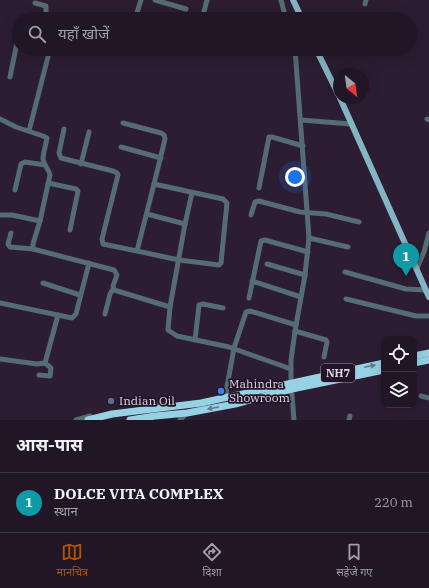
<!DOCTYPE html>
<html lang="hi">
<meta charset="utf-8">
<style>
body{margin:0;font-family:"IBM Plex Serif","Noto Sans Devanagari",serif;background:#291f2e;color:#f1f3f6}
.controls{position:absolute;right:12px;bottom:12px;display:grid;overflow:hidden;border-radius:8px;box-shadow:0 4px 16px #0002}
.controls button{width:36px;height:36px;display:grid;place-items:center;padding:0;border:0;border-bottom:1px solid #3e3543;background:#211626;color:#f1f3f6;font:20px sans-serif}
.compass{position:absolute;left:333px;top:68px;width:36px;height:36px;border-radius:50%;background:#211626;box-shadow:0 4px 16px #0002;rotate:151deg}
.you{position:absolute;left:295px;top:177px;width:14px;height:14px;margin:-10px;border:3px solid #fff;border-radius:50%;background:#1a73e8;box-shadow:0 0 0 6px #1a73e833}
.badge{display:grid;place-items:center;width:26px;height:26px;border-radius:50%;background:#b45309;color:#fff;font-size:13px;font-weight:700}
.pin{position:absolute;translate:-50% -33px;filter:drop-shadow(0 1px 2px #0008)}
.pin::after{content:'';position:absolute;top:21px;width:14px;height:12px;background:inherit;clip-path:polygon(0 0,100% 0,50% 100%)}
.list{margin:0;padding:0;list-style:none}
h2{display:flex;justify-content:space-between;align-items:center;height:52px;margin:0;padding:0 16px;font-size:17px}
h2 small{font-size:13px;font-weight:400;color:#a29fa7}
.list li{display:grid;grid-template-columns:26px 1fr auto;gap:12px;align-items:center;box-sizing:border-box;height:60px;padding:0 16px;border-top:1px solid #3e3543}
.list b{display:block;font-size:15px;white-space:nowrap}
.list p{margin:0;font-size:13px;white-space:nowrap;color:#a29fa7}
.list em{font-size:13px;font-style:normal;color:#a29fa7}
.icon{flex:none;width:22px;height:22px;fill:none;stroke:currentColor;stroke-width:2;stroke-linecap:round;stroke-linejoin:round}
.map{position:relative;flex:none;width:429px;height:420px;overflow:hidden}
.search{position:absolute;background:#211626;box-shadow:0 4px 16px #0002;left:12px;right:12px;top:12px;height:44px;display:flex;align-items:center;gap:10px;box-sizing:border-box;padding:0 14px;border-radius:22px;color:#a29fa7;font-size:15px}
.sheet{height:112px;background:#211626}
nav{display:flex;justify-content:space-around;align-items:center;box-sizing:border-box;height:56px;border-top:1px solid #3e3543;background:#211626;font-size:11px;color:#a29fa7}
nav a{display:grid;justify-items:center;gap:2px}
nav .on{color:#b45309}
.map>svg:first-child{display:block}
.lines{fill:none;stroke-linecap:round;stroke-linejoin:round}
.minor{stroke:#556c73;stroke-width:5}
.major{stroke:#84b5c3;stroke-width:6}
.highway{stroke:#96d2e3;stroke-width:7}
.oneway{fill:#627c8f}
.shop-dot{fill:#3f7fe0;stroke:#231428;stroke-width:1.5}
.service-dot{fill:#5c6f8a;stroke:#231428;stroke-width:1.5}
.labels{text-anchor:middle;stroke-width:3.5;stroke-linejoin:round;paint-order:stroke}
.shield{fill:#231428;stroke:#a69aaa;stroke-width:1}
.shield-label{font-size:11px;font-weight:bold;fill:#ded4e2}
.poi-label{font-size:12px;fill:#ded4e2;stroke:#231428;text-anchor:start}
</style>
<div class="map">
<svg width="429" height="420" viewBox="0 0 429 420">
<rect width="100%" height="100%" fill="#2c1d32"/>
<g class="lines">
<!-- minor -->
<g class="minor">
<polyline points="155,0 186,9"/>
<polyline points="281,0 286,19"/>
<polyline points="35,3 46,6 46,16 54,19"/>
<polyline points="365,4 366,0"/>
<polyline points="60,19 63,16 74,19"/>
<polyline points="135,19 141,0"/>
<polyline points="202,19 207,0"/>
<polyline points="10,77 19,33"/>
<path d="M0 119 16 127 43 136 47 138C46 145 43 153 43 159 44 166 49 169 50 175L40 221 33 244V249L114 270 117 275 113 286 114 290 170 307"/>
<polyline points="427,119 429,120"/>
<polyline points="301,120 351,124"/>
<polyline points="123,123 161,133 164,135 165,139 154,184"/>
<polyline points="64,129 59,153 61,158 113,171 117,173 118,175 102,239 103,244 137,251 154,184 223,199 227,203 221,263 219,265 179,260 137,251"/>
<polyline points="29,131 50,49"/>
<polyline points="121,147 161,158"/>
<polyline points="81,164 89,132"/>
<polyline points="48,183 76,189 78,191 70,230"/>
<polyline points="259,188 269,137 272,137 303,146"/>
<polyline points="15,190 21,164 25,162 45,165"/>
<polyline points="147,214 185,224 192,193"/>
<polyline points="0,215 12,215 40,221"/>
<polyline points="251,215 255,202 259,201 300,212 326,214 359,222"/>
<polyline points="185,224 170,307 168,330 177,336 229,347 291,369"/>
<polyline points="11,233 8,244 10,247 33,249"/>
<polyline points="309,238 348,247"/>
<polyline points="267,264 305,275"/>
<polyline points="417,268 424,252 429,233"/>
<polyline points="345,272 406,289 426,290"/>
<polyline points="252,281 301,297"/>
<polyline points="43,283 80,295"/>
<polyline points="249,298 261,241 265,240 308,252"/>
<polyline points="346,299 416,316 429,316"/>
<polyline points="0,303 72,318 76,314 89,263"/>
<polyline points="105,314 110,294 113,289"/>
<polyline points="295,331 326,340 327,342 324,357"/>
<polyline points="195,340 199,305 203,304 223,308"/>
<polyline points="0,359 37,364 45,363 58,315"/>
<polyline points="39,375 50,376 51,368 45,363"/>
<polyline points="421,396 429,398"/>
<polyline points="225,398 234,348 246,312 250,311 296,325"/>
<polyline points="149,406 169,404"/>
<polyline points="76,420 90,416"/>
<polyline points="180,420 187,413"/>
<polyline points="294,420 291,383 291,360 295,331 305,275 309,238 295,49"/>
<polyline points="349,420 350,416"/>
</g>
<!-- major -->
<g class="major">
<polyline points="293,0 302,19"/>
<polyline points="316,49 339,96"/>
<polyline points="340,98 429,297"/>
</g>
<!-- highway -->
<g class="highway">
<polyline points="414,356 429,353"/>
<polyline points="414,363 429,360"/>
<polyline points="88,420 112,414 201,403 384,363"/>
<polyline points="130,420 155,416 187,413 235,404 292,389 384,370"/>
</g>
</g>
<!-- one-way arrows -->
<defs><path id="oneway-solid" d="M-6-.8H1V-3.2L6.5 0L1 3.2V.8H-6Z"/></defs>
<g class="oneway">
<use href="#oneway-solid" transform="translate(370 366) rotate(-12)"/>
<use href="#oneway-solid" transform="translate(213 408) rotate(170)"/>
</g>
<!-- markers -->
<circle class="shop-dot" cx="221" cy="391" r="4"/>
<circle class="service-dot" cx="111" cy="401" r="4"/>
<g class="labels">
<!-- shield labels -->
<rect class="shield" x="321" y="364" width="34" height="18" rx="3"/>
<g class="shield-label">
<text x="338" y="377">NH7</text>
</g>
<!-- poi labels -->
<g class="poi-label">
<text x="229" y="388">Mahindra<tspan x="229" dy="14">Showroom</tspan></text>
<text x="119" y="405">Indian Oil</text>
</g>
</g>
</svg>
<div class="controls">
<button><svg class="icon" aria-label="locate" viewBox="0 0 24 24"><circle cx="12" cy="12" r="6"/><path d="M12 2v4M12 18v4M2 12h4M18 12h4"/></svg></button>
<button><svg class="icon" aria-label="layers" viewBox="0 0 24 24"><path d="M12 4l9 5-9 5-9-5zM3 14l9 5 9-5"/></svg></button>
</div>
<svg class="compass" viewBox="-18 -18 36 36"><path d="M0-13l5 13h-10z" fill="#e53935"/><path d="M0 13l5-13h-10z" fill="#a29fa7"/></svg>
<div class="you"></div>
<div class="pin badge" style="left:406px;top:276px;background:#0f9aa8">1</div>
<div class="search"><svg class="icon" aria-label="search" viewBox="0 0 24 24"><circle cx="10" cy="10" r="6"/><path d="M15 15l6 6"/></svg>यहाँ खोजें</div>
</div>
<section class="sheet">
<h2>आस-पास<small></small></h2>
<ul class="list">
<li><span class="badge" style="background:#0f9aa8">1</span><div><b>DOLCE VITA COMPLEX</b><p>स्थान</p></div><em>220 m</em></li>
</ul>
</section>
<nav>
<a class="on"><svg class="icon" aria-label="map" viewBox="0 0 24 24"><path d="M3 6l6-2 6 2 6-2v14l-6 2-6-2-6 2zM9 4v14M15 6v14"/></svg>मानचित्र</a>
<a><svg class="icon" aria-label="directions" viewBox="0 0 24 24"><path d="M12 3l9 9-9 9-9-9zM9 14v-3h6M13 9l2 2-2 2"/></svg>दिशा</a>
<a><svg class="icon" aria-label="saved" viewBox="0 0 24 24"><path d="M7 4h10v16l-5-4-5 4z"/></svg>सहेजे गए</a>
</nav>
